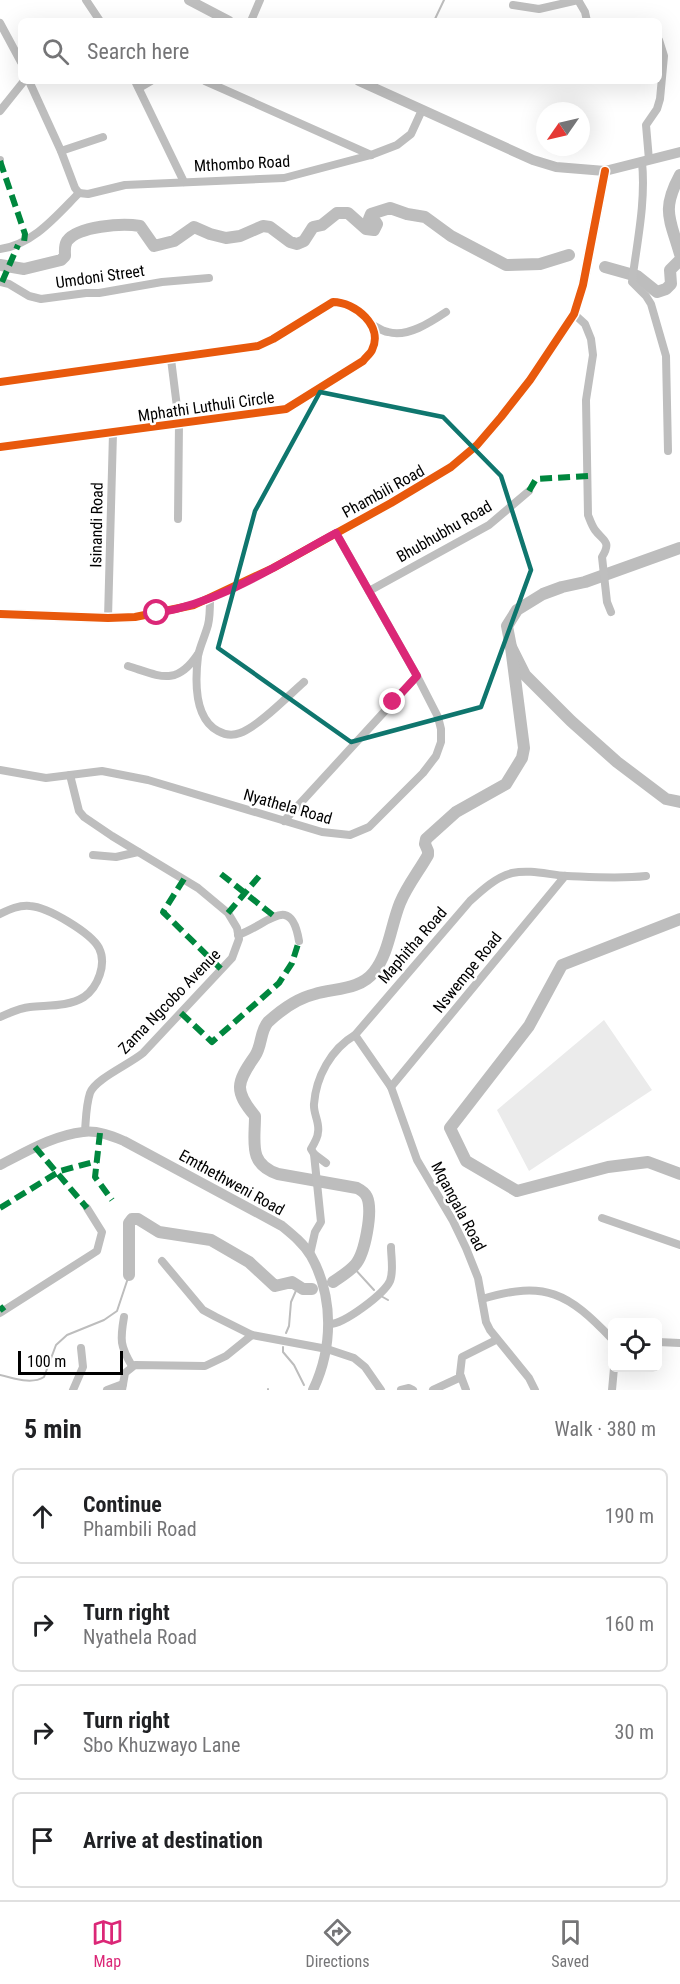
<!DOCTYPE html>
<meta charset="utf-8">
<style>
body{margin:0;font-family:"Roboto Condensed",sans-serif;background:#f2f2f2;color:#202124}
.controls{position:absolute;right:18px;bottom:18px;display:grid;overflow:hidden;border-radius:9px;box-shadow:0 6px 24px #0002}
.controls button{width:54px;height:54px;display:grid;place-items:center;padding:0;border:0;border-bottom:2px solid #e0e0e0;background:#fff;color:#202124;font:30px sans-serif}
.compass{position:absolute;left:536px;top:102px;width:54px;height:54px;border-radius:50%;background:#fff;box-shadow:0 6px 24px #0002;rotate:236deg}
.scale{position:absolute;left:18px;bottom:15px;width:105px;box-sizing:border-box;padding-left:6px;border:3px solid #000;border-top:0;font-size:16px;line-height:21px;white-space:nowrap;color:#000;-webkit-text-stroke:4px #fff;paint-order:stroke}
.stop{position:absolute;width:18px;height:18px;margin:-14px;border:4px solid #db2777;border-radius:50%;background:#fff}
.stop.end{background:#db2777;border-color:#fff;box-shadow:0 2px 6px #0008}
.list{margin:0;padding:0;list-style:none}
h2{display:flex;justify-content:space-between;align-items:center;height:78px;margin:0;padding:0 24px;font-size:26px}
h2 small{font-size:20px;font-weight:400;color:#757577}
.list li{display:grid;grid-template-columns:39px 1fr auto;gap:18px;align-items:center;box-sizing:border-box;height:96px;margin:0 12px 12px;padding:0 12px;border:2px solid #e0e0e0;border-radius:9px}
.list b{display:block;font-size:22px;white-space:nowrap}
.list p{margin:0;font-size:20px;white-space:nowrap;color:#757577}
.list em{font-size:20px;font-style:normal;color:#757577}
.icon{flex:none;width:33px;height:33px;fill:none;stroke:currentColor;stroke-width:2;stroke-linecap:round;stroke-linejoin:round}
.map{position:relative;flex:none;width:680px;height:1390px;overflow:hidden}
.search{position:absolute;background:#fff;box-shadow:0 6px 24px #0002;left:18px;right:18px;top:18px;height:66px;display:flex;align-items:center;gap:15px;box-sizing:border-box;padding:0 21px;border-radius:9px;color:#757577;font-size:22px}
.sheet{height:510px;background:#fff}
nav{display:flex;justify-content:space-around;align-items:center;box-sizing:border-box;height:84px;border-top:2px solid #e0e0e0;background:#fff;font-size:16px;color:#757577}
nav a{display:grid;justify-items:center;gap:3px}
nav .on{color:#db2777}
.map>svg:first-child{display:block}
.green{fill:#ebebeb}
.lines{fill:none;stroke-linecap:round;stroke-linejoin:round}
.stream{stroke:#bdbdbd;stroke-width:2}
.river{stroke:#bdbdbd;stroke-width:12}
.minor{stroke:#bebebe;stroke-width:8}
.tertiary{stroke:#bebebe;stroke-width:10}
.quiet{stroke:#00873e;stroke-width:6;stroke-dasharray:12 6;stroke-linecap:butt}
.cycleway-casing{stroke:#fff;stroke-width:11}
.cycleway{stroke:#e8590c;stroke-width:8}
.route{stroke:#db2777;stroke-width:8}
.marked{fill:none;stroke:#0f766e;stroke-width:4.5;stroke-linejoin:round}
.labels{text-anchor:middle;stroke-width:5;stroke-linejoin:round;paint-order:stroke}
.street-label{font-size:16px;fill:#000;stroke:#fff}
</style>
<div class="map">
<svg width="680" height="1390" viewBox="0 0 680 1390">
<rect width="100%" height="100%" fill="#fff"/>
<!-- green -->
<polygon class="green" points="604,1020 652,1090 529,1171 497,1110"/>
<g class="lines">
<!-- stream -->
<g class="stream">
<polyline points="434,21 444,0"/>
<polyline points="353,1267 374,1290"/>
<polyline points="381,1296 388,1300"/>
<polyline points="286,1333 289,1326 291,1302 298,1286"/>
<polyline points="283,1347 283,1352 294,1365 304,1385"/>
<path d="M0 1375C14 1378 31 1385 44 1377L56 1345 67 1335 104 1320 117 1311 129 1275"/>
<polyline points="268,1390 268,1389"/>
</g>
<!-- river -->
<g class="river">
<path d="M680 175C661 210 670 219 680 254"/>
<path d="M0 265 24 269 61 260 65 256C65 251 64 246 67 241 78 226 122 223 140 226L154 246 174 241 194 227 210 234 226 238 240 236 263 226 270 227 290 242 297 244 304 241 313 227 322 225 337 213H348L366 229 374 230 377 224 375 221 369 219 371 214 390 208 407 214 425 217 451 236 506 265 540 264 569 255"/>
<polyline points="605,267 637,276 657,292 666,289 671,284 670,270 680,260"/>
<polyline points="680,548 585,582 562,587 543,594 517,610 507,626 511,647 525,675 571,721 617,762 666,799 680,802"/>
<polyline points="680,919 562,965 529,1026 450,1128 466,1161 517,1191 608,1167 648,1162 680,1174"/>
<polyline points="129,1275 129,1223 132,1219 138,1219 159,1232 211,1240 249,1262 275,1286 292,1282 303,1289 312,1289"/>
<path d="M333 1282C340 1277 349 1272 355 1265 365 1254 373 1211 367 1197 365 1192 361 1190 357 1188L278 1174C248 1164 255 1143 255 1116 234 1091 236 1083 255 1056 262 1046 260 1031 268 1022 281 1010 298 998 315 994 335 988 360 990 374 972 389 953 391 925 400 903 407 886 419 871 428 855V851L425 844 426 839 456 812 506 784 522 758 524 748 511 647"/>
</g>
<!-- minor -->
<g class="minor">
<polyline points="86,0 100,21"/>
<polyline points="578,0 585,12 587,21"/>
<polyline points="513,5 539,9 578,0"/>
<polyline points="251,21 260,0"/>
<polyline points="0,23 21,62"/>
<polyline points="29,81 61,151 75,188 79,193"/>
<polyline points="135,81 184,182"/>
<polyline points="205,81 371,155"/>
<polyline points="139,88 151,81"/>
<polyline points="0,111 24,81"/>
<polyline points="61,151 103,137"/>
<polyline points="0,160 0,161"/>
<polyline points="649,160 646,125 657,109 660,99 664,56 659,40"/>
<path d="M642 162C646 202 637 242 632 282L646 296 651 304 666 356 668 451"/>
<polyline points="79,193 88,194 125,185 284,178 371,155 397,145 411,134 422,110"/>
<path d="M0 249C33 245 57 215 79 193"/>
<polyline points="0,282 9,284 29,296 41,299 86,293 99,293 162,282 209,278"/>
<path d="M574 314 585 324 591 339 593 355 586 400 588 515C590 520 592 526 595 530 603 541 612 541 602 557L607 602 611 612"/>
<path d="M371 324C377 327 382 331 388 332 407 338 431 322 446 312"/>
<polyline points="171,359 179,423 178,519"/>
<path d="M0 382 258 346 273 339 333 302C355 302 384 326 372 350 371 353 366 357 363 361L286 409 0 447"/>
<polyline points="369,591 489,525 529,491"/>
<path d="M210 598C210 607 210 617 208 625 205 636 200 646 198 656 195 681 194 718 218 731 225 735 232 736 240 733 259 726 288 696 304 682"/>
<polyline points="108,618 113,433"/>
<path d="M128 666C160 676 176 687 198 654"/>
<polyline points="0,770 46,778 102,771 148,780 322,832 350,835 369,827 423,773 436,756 441,742 441,729 438,717 417,676 336,533"/>
<path d="M70 775 79 811 84 817 112 836 198 888 228 913 237 928 239 939 232 958 143 1053C130 1064 95 1079 90 1093 86 1105 86 1119 85 1131"/>
<polyline points="284,821 417,676"/>
<polyline points="93,855 116,857 138,852"/>
<path d="M0 914C10 909 19 905 30 906 48 907 91 933 99 948 107 964 98 987 84 997 68 1007 48 1005 30 1007 19 1008 10 1013 0 1017"/>
<path d="M238 935C268 925 291 892 299 941"/>
<polyline points="355,1035 391,1087 417,1160 453,1221 466,1248 478,1278 486,1322 490,1330 529,1378 535,1390"/>
<polyline points="391,1087 565,876"/>
<path d="M326 1163 314 1154 311 1149C314 1144 318 1137 318 1132 320 1123 313 1113 314 1104 316 1077 331 1049 355 1035L470 901C482 890 496 877 512 873 531 869 549 875 567 876 593 877 620 879 646 876"/>
<polyline points="602,1218 680,1245"/>
<polyline points="310,1254 315,1232 321,1222 314,1154"/>
<polyline points="162,1261 203,1310 216,1317 252,1335 327,1349 354,1358 365,1367 381,1390"/>
<path d="M482 1299C546 1280 568 1293 612 1339"/>
<polyline points="0,1313 97,1251 102,1232 87,1208"/>
<path d="M124 1317C120 1340 120 1346 132 1366"/>
<path d="M329 1324C343 1325 384 1294 390 1281 394 1271 391 1257 391 1247"/>
<polyline points="658,1342 680,1343"/>
<polyline points="73,1390 83,1367 81,1348"/>
<polyline points="107,1390 123,1384"/>
<polyline points="122,1390 125,1373 135,1365 205,1366 226,1356 252,1335"/>
<polyline points="401,1390 409,1388 413,1390"/>
<polyline points="433,1390 461,1377"/>
<polyline points="466,1390 460,1374 462,1357 496,1340"/>
<polyline points="612,1390 614,1368"/>
</g>
<!-- tertiary -->
<g class="tertiary">
<polyline points="189,0 229,21"/>
<polyline points="359,81 533,160 556,167 605,171 680,152"/>
<polyline points="0,614 108,618 135,617 194,605 273,568 391,503 451,467 477,445 501,417 530,380 574,314 583,285 605,171"/>
<path d="M0 1165C26 1152 54 1135 83 1132 97 1130 112 1136 124 1141L282 1226C293 1235 304 1244 311 1256 334 1297 333 1348 313 1390"/>
</g>
<!-- quiet -->
<g class="quiet">
<polyline points="0,161 25,234 24,242"/>
<polyline points="2,282 18,245"/>
<polyline points="529,491 536,479 588,476"/>
<polyline points="221,874 274,916"/>
<polyline points="184,879 163,912 222,970"/>
<polyline points="228,913 261,874"/>
<polyline points="181,1013 212,1042 279,983 292,963 299,941"/>
<polyline points="100,1133 95,1177 112,1200"/>
<polyline points="35,1147 87,1208"/>
<polyline points="0,1208 60,1171 97,1161"/>
<polyline points="0,1306 4,1311"/>
</g>
<defs>
<g id="cycleway">
<path d="M0 382 258 346 273 339 333 302C355 302 384 326 372 350 371 353 366 357 363 361L286 409 0 447"/>
<polyline points="0,614 108,618 135,617 194,605 273,568 391,503 451,467 477,445 501,417 530,380 574,314 583,285 605,171"/>
</g>
</defs>
<!-- cycleway casing -->
<use href="#cycleway" class="cycleway-casing"/>
<!-- cycleway -->
<use href="#cycleway" class="cycleway"/>
</g>
<g class="lines">
<!-- route -->
<path class="route" d="M157 613C222 602 279 564 336 533L417 676 393 702"/>
</g>
<!-- marked area -->
<path class="marked" d="M320 392 443 417 501 476 531 570 481 707 351 742 218 648 255 511Z"/>
<g class="labels">
<!-- street labels -->
<g class="street-label">
<text transform="translate(242 163) rotate(-3)" y="6">Mthombo Road</text>
<text transform="translate(100 276) rotate(-8)" y="6">Umdoni Street</text>
<text transform="translate(206 406) rotate(-8)" y="6">Mphathi Luthuli Circle</text>
<text transform="translate(383 491) rotate(-29)" y="6">Phambili Road</text>
<text transform="translate(96 525) rotate(-89)" y="6">Isinandi Road</text>
<text transform="translate(444 531) rotate(-30)" y="6">Bhubhubhu Road</text>
<text transform="translate(288 806) rotate(16)" y="6">Nyathela Road</text>
<text transform="translate(412 945) rotate(-49)" y="6">Maphitha Road</text>
<text transform="translate(467 972) rotate(-51)" y="6">Nswempe Road</text>
<text transform="translate(169 1001) rotate(-46)" y="6">Zama Ngcobo Avenue</text>
<text transform="translate(232 1182) rotate(29)" y="6">Emthethweni Road</text>
<text transform="translate(459 1206) rotate(62)" y="6">Mqangala Road</text>
</g>
</g>
</svg>
<div class="controls">
<button><svg class="icon" aria-label="locate" viewBox="0 0 24 24"><circle cx="12" cy="12" r="6"/><path d="M12 2v4M12 18v4M2 12h4M18 12h4"/></svg></button>
</div>
<svg class="compass" viewBox="-18 -18 36 36"><path d="M0-13l5 13h-10z" fill="#e53935"/><path d="M0 13l5-13h-10z" fill="#757577"/></svg>
<div class="scale">100 m</div>
<div class="stop" style="left:157px;top:613px"></div>
<div class="stop end" style="left:393px;top:702px"></div>
<div class="search"><svg class="icon" aria-label="search" viewBox="0 0 24 24"><circle cx="10" cy="10" r="6"/><path d="M15 15l6 6"/></svg>Search here</div>
</div>
<section class="sheet">
<h2>5 min<small>Walk · 380 m</small></h2>
<ul class="list">
<li><svg class="icon" aria-label="ahead" viewBox="0 0 24 24"><path d="M12 20V5M6 11l6-6 6 6"/></svg><div><b>Continue</b><p>Phambili Road</p></div><em>190 m</em></li>
<li><svg class="icon" aria-label="right" viewBox="0 0 24 24"><path d="M7 20v-9h11M14 6l5 5-5 5"/></svg><div><b>Turn right</b><p>Nyathela Road</p></div><em>160 m</em></li>
<li><svg class="icon" aria-label="right" viewBox="0 0 24 24"><path d="M7 20v-9h11M14 6l5 5-5 5"/></svg><div><b>Turn right</b><p>Sbo Khuzwayo Lane</p></div><em>30 m</em></li>
<li><svg class="icon" aria-label="arrive" viewBox="0 0 24 24"><path d="M6 21V4h12l-3 4 3 4H6"/></svg><div><b>Arrive at destination</b></div></li>
</ul>
</section>
<nav>
<a class="on"><svg class="icon" aria-label="map" viewBox="0 0 24 24"><path d="M3 6l6-2 6 2 6-2v14l-6 2-6-2-6 2zM9 4v14M15 6v14"/></svg>Map</a>
<a><svg class="icon" aria-label="directions" viewBox="0 0 24 24"><path d="M12 3l9 9-9 9-9-9zM9 14v-3h6M13 9l2 2-2 2"/></svg>Directions</a>
<a><svg class="icon" aria-label="saved" viewBox="0 0 24 24"><path d="M7 4h10v16l-5-4-5 4z"/></svg>Saved</a>
</nav>
